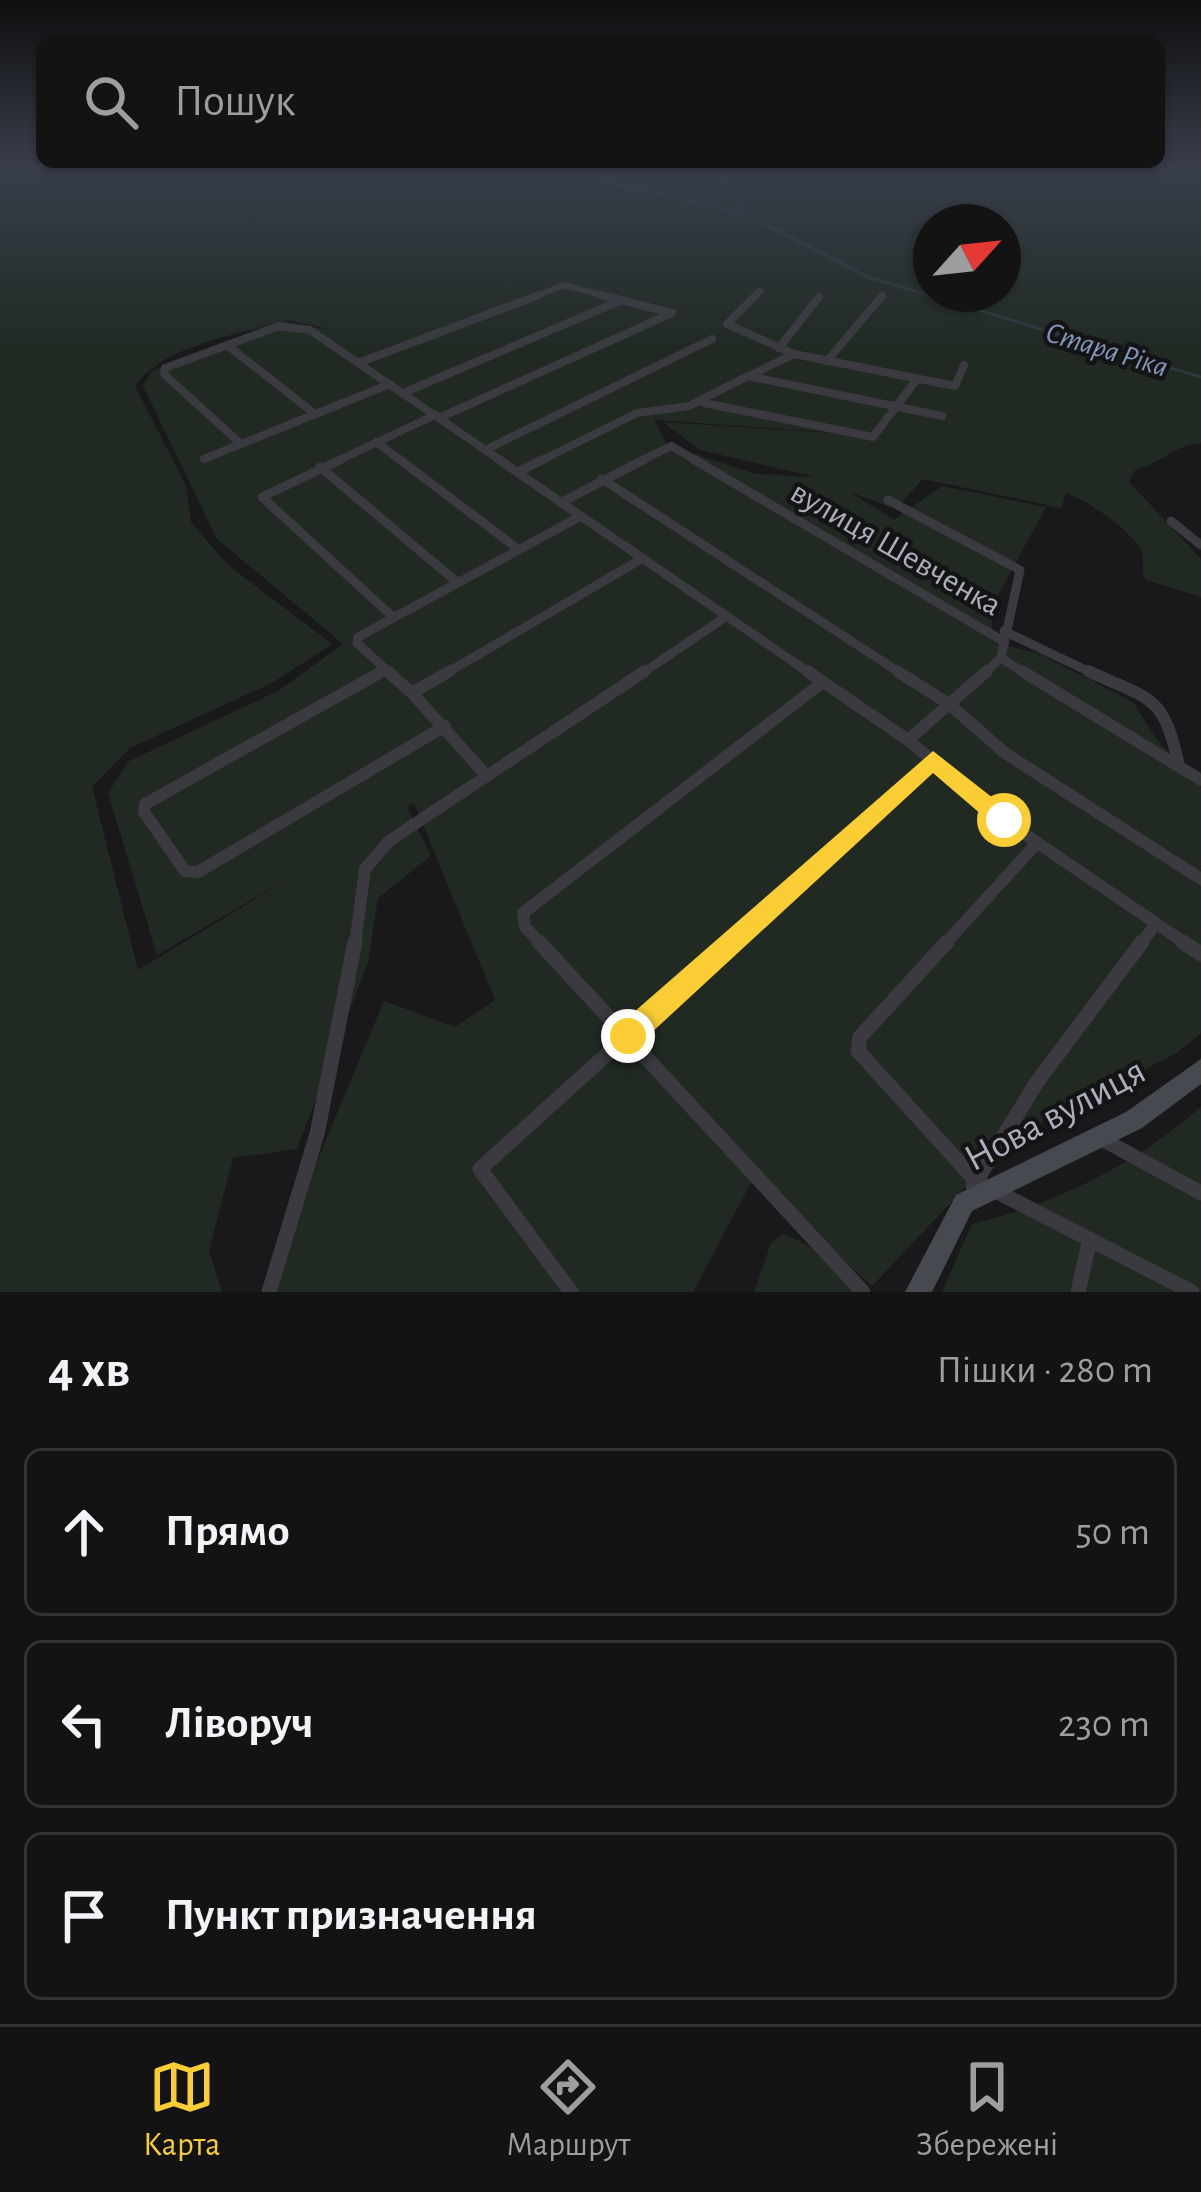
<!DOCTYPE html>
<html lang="uk">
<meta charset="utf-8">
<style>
body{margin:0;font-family:"Alegreya Sans",sans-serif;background:#1c1c1d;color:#f1f3f6}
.compass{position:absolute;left:913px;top:204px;width:108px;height:108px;border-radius:50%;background:#131314;box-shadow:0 3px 9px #0004;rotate:63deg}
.stop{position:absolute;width:36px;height:36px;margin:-27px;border:9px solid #f9cd33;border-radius:50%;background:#fff}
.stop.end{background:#f9cd33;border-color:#fff;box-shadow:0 3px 12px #0008}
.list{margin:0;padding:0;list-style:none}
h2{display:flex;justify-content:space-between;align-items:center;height:156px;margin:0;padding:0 48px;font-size:51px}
h2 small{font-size:39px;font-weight:400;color:#9d9ea0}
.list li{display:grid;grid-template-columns:78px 1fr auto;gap:36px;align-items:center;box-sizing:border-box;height:168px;margin:0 24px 24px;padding:0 24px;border:3px solid #323234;border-radius:18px}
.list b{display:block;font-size:45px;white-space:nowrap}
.list em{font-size:39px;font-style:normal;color:#9d9ea0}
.icon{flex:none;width:66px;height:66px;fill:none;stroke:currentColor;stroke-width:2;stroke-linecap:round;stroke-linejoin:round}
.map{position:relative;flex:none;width:1201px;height:1292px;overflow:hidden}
.search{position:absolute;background:#131314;box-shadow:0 3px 9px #0004;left:36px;right:36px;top:36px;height:132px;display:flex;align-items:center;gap:30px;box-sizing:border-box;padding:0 42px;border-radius:18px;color:#9d9ea0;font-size:45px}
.sheet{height:732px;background:#131314}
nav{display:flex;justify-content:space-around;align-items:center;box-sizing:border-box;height:168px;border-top:3px solid #323234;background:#131314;font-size:33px;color:#9d9ea0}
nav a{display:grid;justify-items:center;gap:6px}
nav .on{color:#f9cd33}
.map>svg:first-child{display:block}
.green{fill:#202a23;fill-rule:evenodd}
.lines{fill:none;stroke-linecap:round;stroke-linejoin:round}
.stream{stroke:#2e3640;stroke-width:3}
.street-far4{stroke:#3a3a40;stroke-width:6}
.street-far3{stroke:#3a3a40;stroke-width:8}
.street-far2{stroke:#3a3a40;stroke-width:9}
.street-far1{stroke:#3a3a40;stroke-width:12}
.street{stroke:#3a3a40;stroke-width:15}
.secondary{fill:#474950;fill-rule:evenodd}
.route{fill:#f9cd33}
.labels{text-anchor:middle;stroke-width:9;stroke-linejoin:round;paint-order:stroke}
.far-water-label{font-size:30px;font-style:italic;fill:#8198b7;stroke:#141416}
.street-label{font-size:33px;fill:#abaebb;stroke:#141416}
.near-street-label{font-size:39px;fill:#abaebb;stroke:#141416}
</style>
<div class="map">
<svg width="1201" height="1292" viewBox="0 0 1201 1292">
<rect width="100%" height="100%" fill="#19191b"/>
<!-- green -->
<g class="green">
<path d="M0 168H1201V443C1173 445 1161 464 1135 470L1129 482 1201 559V597L1146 580C1140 570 1145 563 1142 553 1135 532 1085 499 1066 493L1061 508 923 479 896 509 850 492 894 520 942 486 1046 507 991 608 993 642 1040 654 1133 702 1157 740 1201 787V1033L1175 1054 1014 1136 872 1286 753 1179 693 1292H273L300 1202 384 1001 455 1027 495 1000 414 803 407 807 431 856 378 898 368 962 297 1149 233 1158 209 1251 222 1292H0ZM931 222H1003V294H931ZM288 320 328 329 285 325 152 371 143 386 217 539 343 644 278 691 129 761 108 793 157 955 305 869 138 970 92 787 130 748 272 683 332 644 228 565 191 522 186 486 135 386C164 344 242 334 288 320ZM654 420 911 438 663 422 700 450 815 477 756 474 667 445Z"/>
<path d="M1201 1107V1292H942L972 1224C1057 1204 1135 1164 1201 1107Z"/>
<polygon points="783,1233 809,1246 858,1292 754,1292 771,1243"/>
</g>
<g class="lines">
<!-- stream -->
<g class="stream">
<polyline points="590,168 612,183 741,213"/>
<polyline points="709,168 728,179 727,195 744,205 740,211 868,277 1201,377"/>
</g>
<!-- street-far4 -->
<g class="street-far4">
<polyline points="531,298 564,285 613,298"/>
<polyline points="753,298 760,291"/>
</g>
<!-- street-far3 -->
<g class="street-far3">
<polyline points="601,295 672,313"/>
<polyline points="756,295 727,324 794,354"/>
<polyline points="227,345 315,414"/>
<polyline points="779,348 819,297"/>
<polyline points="827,361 882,296"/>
<polyline points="358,363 539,295"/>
<polyline points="751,375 794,354 955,386 964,365"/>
<polyline points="403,393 622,300"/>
<polyline points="704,403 873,437 917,379"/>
<polyline points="439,418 672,313"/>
<polyline points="376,442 403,462"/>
<polyline points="241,444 164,374 165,368 279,326 310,330 503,462"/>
<polyline points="485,450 712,339"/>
<polyline points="204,459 390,384"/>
<polyline points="335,462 435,415"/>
<polyline points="538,462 637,413 689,406 748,376 942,416"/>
<polyline points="639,462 671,446 699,462"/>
</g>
<!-- street-far2 -->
<g class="street-far2">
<polyline points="342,459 262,497 393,617"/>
<polyline points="399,459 518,549"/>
<polyline points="498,459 811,674"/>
<polyline points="693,459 1003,641"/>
<polyline points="320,467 457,582"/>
<polyline points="518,472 544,459"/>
<polyline points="602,479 902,674"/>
<polyline points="888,500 1020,570 1001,658"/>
<polyline points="562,502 645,459"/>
<polyline points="1171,521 1201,545"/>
<polyline points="1004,631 1094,674"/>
<polyline points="1001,658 1026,674"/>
<polyline points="378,674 386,669"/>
<polyline points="391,674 357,643 358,637 581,516"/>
<polyline points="445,674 643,558"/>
<polyline points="641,674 727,616"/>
<polyline points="983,674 1001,658"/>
</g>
<!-- street-far1 -->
<g class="street-far1">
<polyline points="383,671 145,804 144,812 185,871 198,872 445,726"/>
<polyline points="387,671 412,693"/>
<polyline points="450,671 412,693 486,775"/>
<polyline points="807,671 908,740 1004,820 1188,945"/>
<polyline points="897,671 949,704 1005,753 1201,879"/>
<polyline points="1022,671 1201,780"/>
<path d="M1088 671C1152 701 1163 693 1179 766"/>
<polyline points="908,740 987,671"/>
<polyline points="355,945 365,869 389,841 645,671"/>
<polyline points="542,945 525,927 523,913 823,682"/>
<polyline points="728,945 933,760"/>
<polyline points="944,945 1037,843"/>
<polyline points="1140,945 1156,923"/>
</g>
<!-- street -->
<g class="street">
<polyline points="539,942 863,1292"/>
<polyline points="947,942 860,1037 858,1051 976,1181 1192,1292"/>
<polyline points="1183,942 1201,954"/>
<polyline points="1100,1138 1201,1193"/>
<polyline points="973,1186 1037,1082 1142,942"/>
<polyline points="269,1292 317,1134 355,942"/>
<polyline points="571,1292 480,1169 731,942"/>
<polyline points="1078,1292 1089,1243"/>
</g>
<!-- secondary -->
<polygon class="secondary" points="1201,1059 1201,1084 1142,1128 972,1211 932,1292 905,1292 956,1195 1126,1112"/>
</g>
<!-- sky -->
<linearGradient id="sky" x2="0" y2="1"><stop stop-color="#0e0e0f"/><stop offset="0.48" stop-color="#383e4a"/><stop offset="1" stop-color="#383e4a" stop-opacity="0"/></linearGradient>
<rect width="1201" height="349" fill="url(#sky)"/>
<!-- route -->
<polygon class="route" points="933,751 1012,813 1012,827 996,827 933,773 637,1046 618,1046 618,1026"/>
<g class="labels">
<!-- far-water labels -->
<g class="far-water-label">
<text transform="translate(1107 349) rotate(17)" y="10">Стара Ріка</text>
</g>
<!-- street labels -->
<g class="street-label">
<text transform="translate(897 547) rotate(30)" y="12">вулиця Шевченка</text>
</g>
<!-- near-street labels -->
<g class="near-street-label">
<text transform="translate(1054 1113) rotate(-28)" y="14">Нова вулиця</text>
</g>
</g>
</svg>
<svg class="compass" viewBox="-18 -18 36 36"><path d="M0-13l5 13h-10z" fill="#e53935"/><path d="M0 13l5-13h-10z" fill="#9d9ea0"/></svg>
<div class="stop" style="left:1004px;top:820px"></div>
<div class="stop end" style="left:628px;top:1036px"></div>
<div class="search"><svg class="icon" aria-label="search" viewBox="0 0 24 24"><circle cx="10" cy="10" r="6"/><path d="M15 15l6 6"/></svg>Пошук</div>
</div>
<section class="sheet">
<h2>4 хв<small>Пішки · 280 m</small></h2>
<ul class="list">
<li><svg class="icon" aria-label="ahead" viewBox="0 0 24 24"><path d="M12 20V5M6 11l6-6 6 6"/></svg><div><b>Прямо</b></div><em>50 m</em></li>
<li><svg class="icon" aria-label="left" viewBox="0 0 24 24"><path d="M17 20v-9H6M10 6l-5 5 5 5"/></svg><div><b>Ліворуч</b></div><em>230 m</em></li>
<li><svg class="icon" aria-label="arrive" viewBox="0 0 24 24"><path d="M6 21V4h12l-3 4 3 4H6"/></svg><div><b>Пункт призначення</b></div></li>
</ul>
</section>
<nav>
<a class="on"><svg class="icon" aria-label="map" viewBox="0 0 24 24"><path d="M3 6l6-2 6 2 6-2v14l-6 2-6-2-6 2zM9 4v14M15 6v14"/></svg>Карта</a>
<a><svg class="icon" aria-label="directions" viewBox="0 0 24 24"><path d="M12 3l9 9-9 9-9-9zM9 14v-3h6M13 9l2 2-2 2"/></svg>Маршрут</a>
<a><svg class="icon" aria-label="saved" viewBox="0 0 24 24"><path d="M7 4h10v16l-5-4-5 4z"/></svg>Збережені</a>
</nav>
